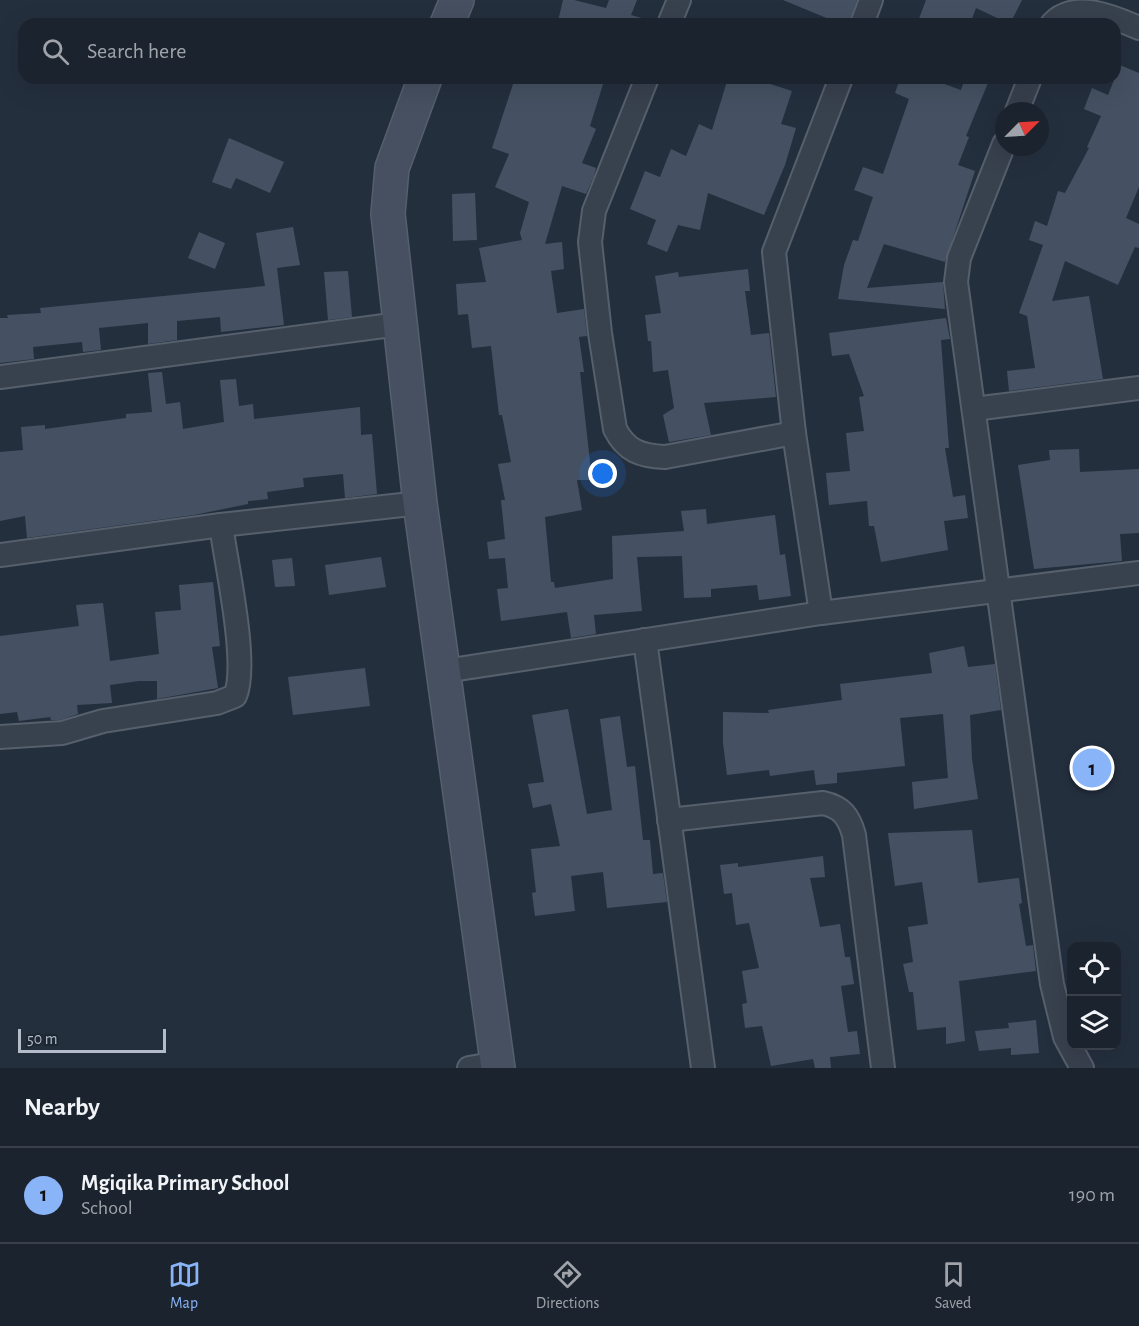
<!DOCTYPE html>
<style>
body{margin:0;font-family:"Alegreya Sans",sans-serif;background:#282f3a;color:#f1f3f6}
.controls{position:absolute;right:18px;bottom:18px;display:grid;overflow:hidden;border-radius:12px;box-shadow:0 6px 24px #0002}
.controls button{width:54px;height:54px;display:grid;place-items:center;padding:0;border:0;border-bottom:2px solid #39404a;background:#1b232e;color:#f1f3f6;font:30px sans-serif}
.compass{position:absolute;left:995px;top:102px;width:54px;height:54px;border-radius:50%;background:#1b232e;box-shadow:0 6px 24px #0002;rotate:66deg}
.scale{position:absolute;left:18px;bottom:15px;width:148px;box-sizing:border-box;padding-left:6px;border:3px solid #b4bcc9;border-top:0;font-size:16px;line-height:21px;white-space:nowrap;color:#b4bcc9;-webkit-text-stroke:4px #1d2633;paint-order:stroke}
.you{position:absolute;left:603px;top:474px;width:21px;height:21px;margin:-15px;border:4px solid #fff;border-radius:50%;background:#1a73e8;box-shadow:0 0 0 9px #1a73e833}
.badge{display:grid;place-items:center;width:39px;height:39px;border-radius:50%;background:#8ab4f8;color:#111;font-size:20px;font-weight:700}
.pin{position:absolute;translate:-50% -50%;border:3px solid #fff;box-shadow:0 2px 6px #0006}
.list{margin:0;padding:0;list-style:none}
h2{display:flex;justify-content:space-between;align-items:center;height:78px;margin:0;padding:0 24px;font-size:26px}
h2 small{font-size:20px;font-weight:400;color:#a0a4aa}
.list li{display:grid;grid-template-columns:39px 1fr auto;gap:18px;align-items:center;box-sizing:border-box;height:96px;padding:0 24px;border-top:2px solid #39404a}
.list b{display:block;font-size:22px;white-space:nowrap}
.list p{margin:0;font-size:20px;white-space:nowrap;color:#a0a4aa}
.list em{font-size:20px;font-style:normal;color:#a0a4aa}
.icon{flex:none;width:33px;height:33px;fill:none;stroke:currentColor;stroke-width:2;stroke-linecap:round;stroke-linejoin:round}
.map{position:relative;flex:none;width:1139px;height:1068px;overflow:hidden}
.search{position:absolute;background:#1b232e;box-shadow:0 6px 24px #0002;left:18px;right:18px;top:18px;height:66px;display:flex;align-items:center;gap:15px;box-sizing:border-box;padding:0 21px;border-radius:18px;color:#a0a4aa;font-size:22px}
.sheet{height:174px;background:#1b232e}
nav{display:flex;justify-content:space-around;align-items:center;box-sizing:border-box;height:84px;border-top:2px solid #39404a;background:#1b232e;font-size:16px;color:#a0a4aa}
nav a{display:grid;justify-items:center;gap:3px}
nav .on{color:#8ab4f8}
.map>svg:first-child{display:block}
.building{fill:#455162}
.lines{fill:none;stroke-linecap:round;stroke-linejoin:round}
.street-casing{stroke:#565f6c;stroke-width:26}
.secondary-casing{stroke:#565f6c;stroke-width:36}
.street{stroke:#38414e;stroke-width:22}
.secondary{stroke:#465061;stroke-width:33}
</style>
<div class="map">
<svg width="1139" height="1068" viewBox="0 0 1139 1068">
<rect width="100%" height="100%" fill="#242f3e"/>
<!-- building -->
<g class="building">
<polygon points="563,0 574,0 606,8 609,0 637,0 631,15 645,19 644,24 567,24 558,21"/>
<polygon points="783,0 857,0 849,24 841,24"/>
<polygon points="926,0 1022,0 1010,24 976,8 970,24 917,24"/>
<polygon points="1120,65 1139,73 1139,187 1126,218 1139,224 1139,248 1135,247 1118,285 1065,261 1052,301 1089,296 1103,379 1009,391 1007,371 1035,368 1027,316 1019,313 1043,245 1029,240 1035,221 1047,226 1058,191 1065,193 1089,148 1087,147 1101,116 1084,109 1092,88 1108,95"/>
<polygon points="515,78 605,78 590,126 596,129 582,163 596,168 594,176 586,194 562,186 545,244 562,242 564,269 551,271 557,313 584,309 587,336 579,337 584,372 580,372 592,480 577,480 582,510 545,517 551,582 554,582 555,588 613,579 612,536 684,531 681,511 706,509 707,524 775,515 780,555 785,554 791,596 759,600 757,585 711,589 711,597 684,598 682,556 637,557 642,611 594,615 596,634 571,638 567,612 501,621 497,589 508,588 505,558 489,559 487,542 505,539 501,500 505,500 498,464 511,462 502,415 499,415 491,346 472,348 468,314 458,315 456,284 486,282 479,248 522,240 520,233 529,202 495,187 509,154 492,148"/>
<polygon points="728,78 752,78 792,91 781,124 796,128 785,165 764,215 708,193 700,230 678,225 667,252 647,244 656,220 630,209 645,171 660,177 671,149 686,156 699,124 712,130"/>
<polygon points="900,78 928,78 961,90 965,78 990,78 966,136 969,137 958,165 975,171 945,262 884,244 867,288 943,282 945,309 838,299 844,265 853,240 858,241 873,197 854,190 863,167 883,174 909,99 895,93"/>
<polygon points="229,138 284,162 270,193 236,178 231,189 212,182"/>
<polygon points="475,193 477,240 453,241 452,194"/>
<polygon points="293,227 300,265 277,268 284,325 221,332 220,317 177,321 177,340 148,344 148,323 99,328 101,350 83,352 82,342 33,347 34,359 0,363 0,318 8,318 7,315 41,313 40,308 265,286 256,233"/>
<polygon points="199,232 225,243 215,269 188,258"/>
<polygon points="748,269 750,291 745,291 751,335 769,333 776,397 704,403 711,435 669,442 663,415 674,408 668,370 653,372 651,341 648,341 645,315 661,313 655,276 678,272 679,277"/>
<polygon points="348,271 352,317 328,320 324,272"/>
<polygon points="946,318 950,339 941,340 949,448 945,448 953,497 965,495 968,518 944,521 948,550 881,562 874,526 869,526 867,501 829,505 826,473 850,471 846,433 864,431 859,397 864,396 849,354 832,356 829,333"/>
<polygon points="162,372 166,404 180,402 183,429 224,422 220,380 236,379 239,406 253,404 254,419 360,407 361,435 372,434 377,494 345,498 343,474 303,478 304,487 267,492 268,499 248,501 248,504 194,515 27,538 25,516 0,521 0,452 23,450 21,427 45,425 45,429 126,418 126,414 152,412 148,373"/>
<polygon points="1079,449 1080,472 1139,469 1139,533 1120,534 1122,561 1034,569 1018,465 1050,460 1049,450"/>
<polygon points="381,557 386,587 329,595 325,565"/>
<polygon points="292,558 295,586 275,587 272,560"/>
<polygon points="213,582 220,646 212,647 218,688 157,699 157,681 139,681 110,685 112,703 77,705 78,714 60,720 51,720 50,717 19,721 17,712 0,714 0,636 79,626 76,605 103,603 110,661 159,654 155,612 181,610 179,585"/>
<polygon points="964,646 968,667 995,664 1001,710 970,715 972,759 978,799 914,809 912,782 948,778 943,714 900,718 905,766 837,773 837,783 816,785 814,770 770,776 769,770 727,775 723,743 723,712 769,713 768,710 842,700 840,684 932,673 929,653"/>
<polygon points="365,668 370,706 293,715 288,677"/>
<polygon points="568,709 587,814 612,810 600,719 620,716 627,767 635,766 643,840 650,840 653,874 663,873 667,902 607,908 603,872 571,876 575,911 535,916 532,893 536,892 531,849 560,846 551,804 533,808 528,784 544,782 532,715"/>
<polygon points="972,830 978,883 1019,878 1022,903 1019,904 1026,946 1033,945 1036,971 959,981 965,1041 946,1044 946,1027 917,1030 913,992 909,992 903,964 913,962 908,927 928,924 922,882 895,886 888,833"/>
<polygon points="823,856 825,877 810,878 820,927 840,924 845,957 850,957 854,984 841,986 848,1032 857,1031 860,1054 830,1057 831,1068 815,1068 813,1059 771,1066 762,1026 745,1028 742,1004 747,1003 742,971 759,968 749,923 736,925 732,893 724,894 720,865 738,863 738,867"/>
<polygon points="1036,1020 1039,1053 1011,1055 1011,1048 979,1051 975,1031 1009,1028 1008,1023"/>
</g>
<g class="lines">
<defs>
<g id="street">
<polyline points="669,24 679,0"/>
<polyline points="862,24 871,0"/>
<path d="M1052 24C1074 0 1111 16 1139 28"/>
<path d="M647 78 594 211 590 242 600 333 615 429C626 451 641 456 665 457L794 433"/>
<polyline points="1017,111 1030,78"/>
<polyline points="1004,144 959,258 956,282 1052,984 1065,1037 1082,1068"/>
<polyline points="0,377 399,324"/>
<polyline points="974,409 1139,388"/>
<polyline points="0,555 221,525 420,503"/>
<polyline points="821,613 794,433 774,252 841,78"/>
<polyline points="645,640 703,1068"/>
<polyline points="445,671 821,613 1139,573"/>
<path d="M0 737 62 733 103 721 217 703 235 696C249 665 226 563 221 525"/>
<path d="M669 820 823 803C842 807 849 817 854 835L883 1068"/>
<polyline points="469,1068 498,1063"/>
</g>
<g id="secondary">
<polyline points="447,24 457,0"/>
<polyline points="425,78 392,168 388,214 420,503 498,1068"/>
</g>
</defs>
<!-- street casing -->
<use href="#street" class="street-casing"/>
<!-- secondary casing -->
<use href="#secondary" class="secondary-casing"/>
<!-- street -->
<use href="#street" class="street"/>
<!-- secondary -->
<use href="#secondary" class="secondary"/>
</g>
</svg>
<div class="controls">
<button><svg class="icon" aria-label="locate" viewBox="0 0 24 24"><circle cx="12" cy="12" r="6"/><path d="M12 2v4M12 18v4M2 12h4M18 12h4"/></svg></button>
<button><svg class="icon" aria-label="layers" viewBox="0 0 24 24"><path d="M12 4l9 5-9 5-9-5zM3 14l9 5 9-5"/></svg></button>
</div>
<svg class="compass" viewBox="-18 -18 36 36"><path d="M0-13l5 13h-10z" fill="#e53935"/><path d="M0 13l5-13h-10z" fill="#a0a4aa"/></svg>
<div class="scale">50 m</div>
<div class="you"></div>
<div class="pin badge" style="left:1092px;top:768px">1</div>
<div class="search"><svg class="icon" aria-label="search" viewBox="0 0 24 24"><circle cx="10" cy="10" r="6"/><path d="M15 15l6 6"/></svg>Search here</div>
</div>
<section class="sheet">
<h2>Nearby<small></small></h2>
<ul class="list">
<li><span class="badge">1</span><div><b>Mgiqika Primary School</b><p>School</p></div><em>190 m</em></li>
</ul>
</section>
<nav>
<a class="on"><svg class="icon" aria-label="map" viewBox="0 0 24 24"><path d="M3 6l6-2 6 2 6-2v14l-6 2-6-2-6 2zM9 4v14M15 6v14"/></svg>Map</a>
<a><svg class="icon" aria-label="directions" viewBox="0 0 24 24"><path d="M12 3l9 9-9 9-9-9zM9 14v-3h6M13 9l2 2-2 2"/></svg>Directions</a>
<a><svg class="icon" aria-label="saved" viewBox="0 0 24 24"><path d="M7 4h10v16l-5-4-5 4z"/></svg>Saved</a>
</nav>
